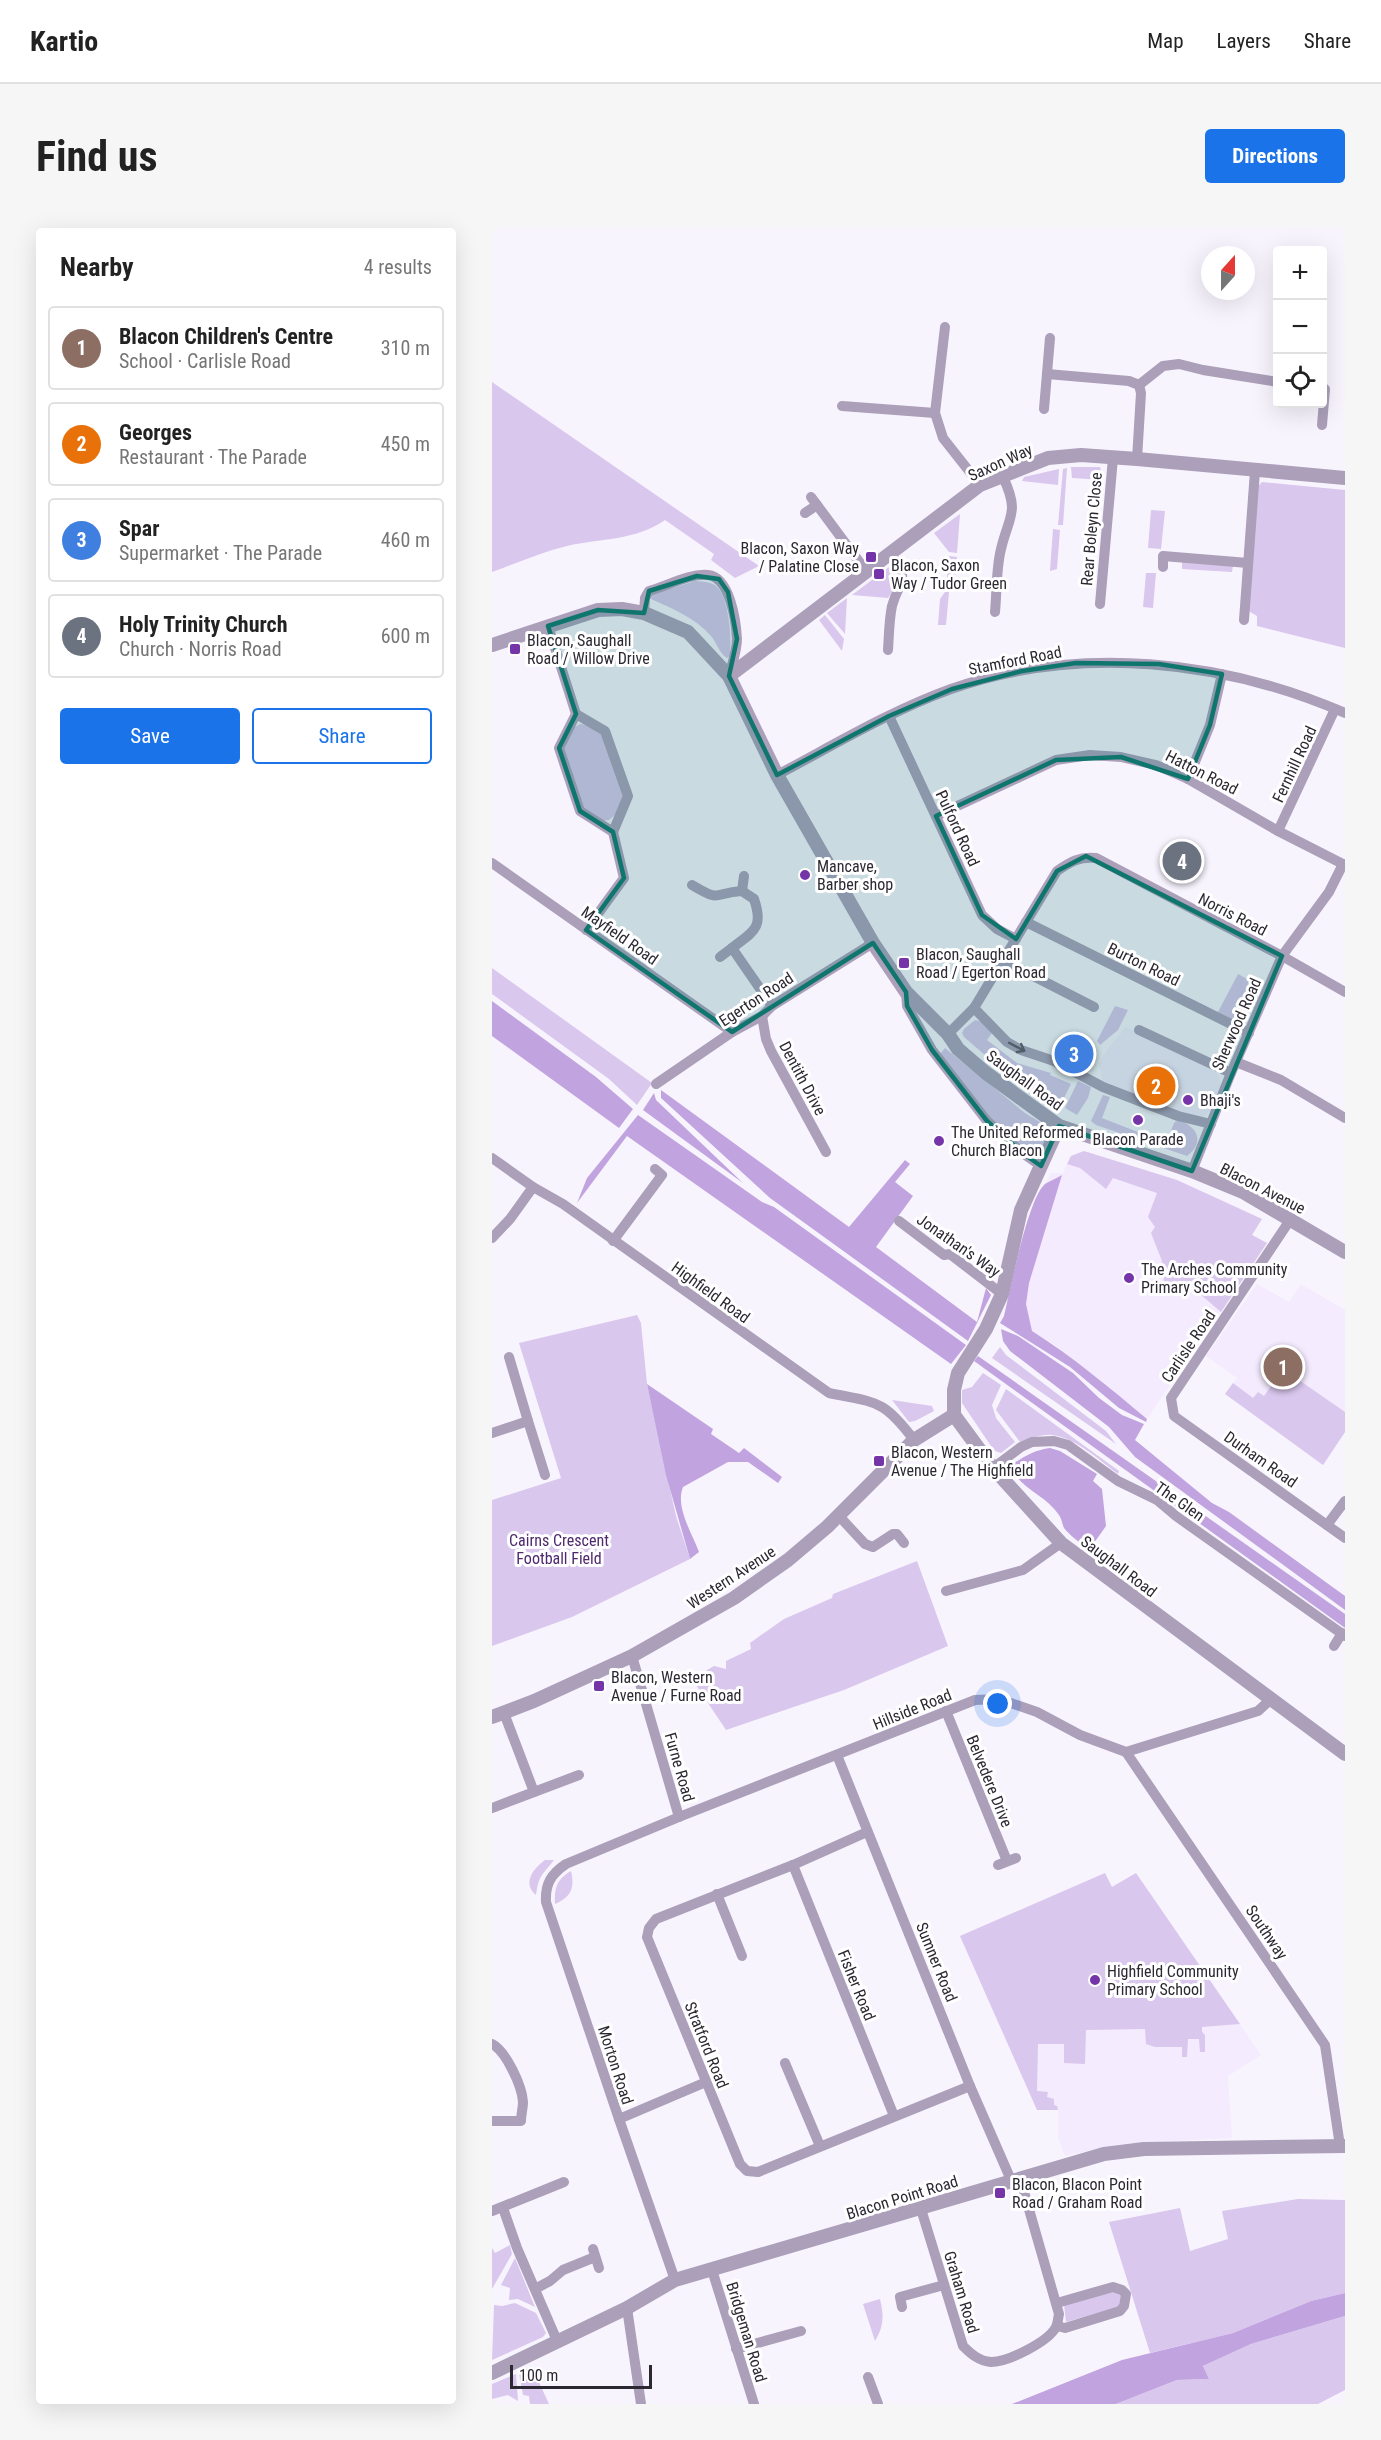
<!DOCTYPE html>
<meta charset="utf-8">
<style>
body{margin:0;font-family:"Roboto Condensed",sans-serif;background:#f6f6f6;color:#222}
.controls{position:absolute;right:18px;top:18px;display:grid;overflow:hidden;border-radius:6px;box-shadow:0 6px 24px #0002}
.controls button{width:54px;height:54px;display:grid;place-items:center;padding:0;border:0;border-bottom:2px solid #e0e0e0;background:#fff;color:#222;font:30px sans-serif}
.compass{position:absolute;left:709px;top:18px;width:54px;height:54px;border-radius:50%;background:#fff;box-shadow:0 6px 24px #0002;rotate:21deg}
.scale{position:absolute;left:18px;bottom:15px;width:142px;box-sizing:border-box;padding-left:6px;border:3px solid #2c2831;border-top:0;font-size:16px;line-height:21px;white-space:nowrap;color:#2c2831;-webkit-text-stroke:4px #fff;paint-order:stroke}
.you{position:absolute;left:506px;top:1476px;width:21px;height:21px;margin:-15px;border:4px solid #fff;border-radius:50%;background:#1a73e8;box-shadow:0 0 0 9px #1a73e833}
.badge{display:grid;place-items:center;width:39px;height:39px;border-radius:50%;background:#1a73e8;color:#fff;font-size:20px;font-weight:700}
.pin{position:absolute;translate:-50% -50%;border:3px solid #fff;box-shadow:0 2px 6px #0006}
.list{margin:0;padding:0;list-style:none}
h2{display:flex;justify-content:space-between;align-items:center;height:78px;margin:0;padding:0 24px;font-size:26px}
h2 small{font-size:20px;font-weight:400;color:#767676}
.list li{display:grid;grid-template-columns:39px 1fr auto;gap:18px;align-items:center;box-sizing:border-box;height:84px;margin:0 12px 12px;padding:0 12px;border:2px solid #e0e0e0;border-radius:6px}
.list b{display:block;font-size:22px;white-space:nowrap}
.list p{margin:0;font-size:20px;white-space:nowrap;color:#767676}
.list em{font-size:20px;font-style:normal;color:#767676}
.actions{display:flex;gap:12px;padding:18px 24px}
.actions a{flex:1;padding:14px 0;border:2px solid #1a73e8;border-radius:6px;text-align:center;font-size:21px;color:#1a73e8}
.actions .main{background:#1a73e8;color:#fff}
.icon{flex:none;width:33px;height:33px;fill:none;stroke:currentColor;stroke-width:2;stroke-linecap:round;stroke-linejoin:round}
.map{position:relative;flex:none;width:853px;height:2176px;overflow:hidden;border-radius:6px}
header{display:flex;align-items:center;gap:36px;box-sizing:border-box;height:84px;padding:0 30px;background:#fff;border-bottom:2px solid #e0e0e0}
header strong{font-size:28px}
nav{display:flex;gap:33px;margin-inline-start:auto;font-size:21px}
.intro{display:flex;align-items:center;justify-content:space-between;box-sizing:border-box;height:144px;padding:0 36px}
h1{margin:0;font-size:42px}
.button{padding:15px 27px;border-radius:6px;background:#1a73e8;color:#fff;font-size:21px;font-weight:700}
main{display:flex;gap:36px;padding:0 36px}
aside{flex:1;background:#fff;border-radius:6px;box-shadow:0 6px 24px #0002}
.map>svg:first-child{display:block}
.built{fill:#f4ebfe}
.green{fill:#d9c7ed}
.forest{fill:#c1a4df}
.lines{fill:none;stroke-linecap:round;stroke-linejoin:round}
.minor{stroke:#ab9fb9;stroke-width:10}
.tertiary{stroke:#ab9fb9;stroke-width:14}
.oneway{stroke:#5f5867}
.marked{fill:#0f766e;fill-opacity:0.2;stroke:#0f766e;stroke-width:4.5;stroke-linejoin:round}
.poi-dot{fill:#7534a8;stroke:#fff;stroke-width:2}
.labels{text-anchor:middle;stroke-width:6;stroke-linejoin:round;paint-order:stroke}
.street-label{font-size:16px;fill:#2c2831;stroke:#fff}
.poi-label{font-size:16px;fill:#2c2831;stroke:#fff;text-anchor:start}
.park-label{font-size:16px;fill:#4d286d;stroke:#fff}
</style>
<header>
<strong>Kartio</strong>
<nav><a>Map</a><a>Layers</a><a>Share</a></nav>
</header>
<div class="intro"><h1>Find us</h1><a class="button">Directions</a></div>
<main>
<aside>
<h2>Nearby<small>4 results</small></h2>
<ul class="list">
<li><span class="badge" style="background:#8d6e63">1</span><div><b>Blacon Children's Centre</b><p>School · Carlisle Road</p></div><em>310 m</em></li>
<li><span class="badge" style="background:#e8710a">2</span><div><b>Georges</b><p>Restaurant · The Parade</p></div><em>450 m</em></li>
<li><span class="badge" style="background:#3f7fe0">3</span><div><b>Spar</b><p>Supermarket · The Parade</p></div><em>460 m</em></li>
<li><span class="badge" style="background:#6b7280">4</span><div><b>Holy Trinity Church</b><p>Church · Norris Road</p></div><em>600 m</em></li>
</ul>
<div class="actions"><a class="main">Save</a><a>Share</a></div>
</aside>
<div class="map">
<svg width="853" height="2176" viewBox="0 0 853 2176">
<rect width="100%" height="100%" fill="#f8f4fe"/>
<!-- built -->
<g class="built">
<polygon points="634,799 721,841 726,847 729,857 718,883 713,888 705,889 676,881 611,853 607,836 615,822"/>
<polygon points="592,923 685,952 770,991 760,1007 775,1015 655,1191 560,1115 512,1088 536,994 544,971 559,945 571,945 579,928"/>
<polygon points="765,1056 797,1074 809,1056 853,1082 853,1204 831,1237 733,1166 745,1150 714,1128"/>
<polygon points="613,1645 620,1659 644,1645 769,1827 736,1848 740,1910 629,1916 573,1928 566,1909 566,1882 545,1882 468,1708"/>
</g>
<!-- green -->
<g class="green">
<path d="M0 154 267 338 243 350 219 332 222 326 173 292C143 313 109 310 75 318 50 324 25 335 0 344Z"/>
<polygon points="579,239 608,239 612,252 580,250"/>
<polygon points="575,240 571,297 566,297 571,241"/>
<polygon points="567,241 566,257 530,253 532,249"/>
<polygon points="770,254 853,262 853,420 765,398 765,388 755,382 765,259"/>
<polygon points="659,282 673,283 669,321 656,320"/>
<polygon points="468,286 465,325 457,324 442,305"/>
<polygon points="561,301 568,302 565,341 558,343"/>
<polygon points="457,328 465,329 463,348 457,361 454,360"/>
<polygon points="690,334 741,337 740,344 690,341"/>
<polygon points="397,339 407,352 396,370 360,367"/>
<polygon points="654,345 664,345 661,380 651,379"/>
<path d="M203 353C211 354 219 353 225 359 237 370 240 412 238 428L235 430C227 425 225 415 219 408 202 389 181 381 159 371L161 366Z"/>
<polygon points="453,364 457,364 454,397 446,397 448,371"/>
<polygon points="355,370 353,406 335,385"/>
<polygon points="333,387 352,411 350,423 327,392"/>
<polygon points="88,496 97,497 112,507 132,565 124,586 117,592 109,593 91,581 72,520 81,500"/>
<polygon points="0,740 160,855 145,877 117,851 0,766"/>
<polygon points="746,746 768,758 752,798 726,784"/>
<polygon points="623,778 636,782 626,802 608,817 605,813"/>
<polygon points="483,792 491,794 500,805 495,812 525,835 559,845 558,847 579,856 570,874 563,874 521,851 472,809 470,805 472,801"/>
<path d="M453 820 533 885 553 897 557 905 548 930C516 922 469 853 448 826Z"/>
<polygon points="586,853 599,859 596,870 585,887 573,880"/>
<path d="M611 867 618 869 610 890 674 915 682 895 686 892C705 898 714 914 695 928L604 897 599 893Z"/>
<polygon points="592,923 685,952 770,991 760,1007 775,1015 729,1084 701,1060 683,1060 672,1054 670,1033 659,1005 663,999 656,989 665,965 621,950 614,961 588,940 575,936 579,928"/>
<polygon points="145,1087 149,1095 155,1156 184,1288 198,1331 80,1389 0,1418 0,1272 69,1250 27,1115"/>
<polygon points="508,1119 514,1127 614,1203 624,1216 500,1130"/>
<polygon points="791,1141 853,1184 853,1204 831,1237 733,1166 741,1155 761,1170 766,1164 772,1168"/>
<polygon points="491,1145 509,1157 500,1177 504,1190 523,1214 509,1225 503,1223 499,1218 470,1175 470,1162 480,1159"/>
<path d="M514 1161 627 1243 626 1246C607 1232 584 1210 560 1207 549 1206 538 1211 528 1214L504 1182Z"/>
<polygon points="400,1172 440,1178 442,1183 423,1193 417,1194"/>
<polygon points="425,1333 456,1418 352,1462 234,1502 200,1451 222,1438 234,1441 234,1433 259,1421 258,1415 292,1391 340,1370 341,1366"/>
<path d="M53 1632H62C50 1648 47 1646 44 1667 30 1655 41 1641 53 1632Z"/>
<path d="M79 1643C83 1660 79 1669 63 1676 62 1660 65 1651 79 1643Z"/>
<polygon points="613,1645 620,1659 644,1645 748,1796 710,1799 710,1804 713,1807 713,1824 708,1824 707,1811 696,1811 695,1829 690,1829 690,1819 663,1819 654,1816 653,1801 594,1802 593,1836 572,1835 572,1816 546,1816 545,1863 556,1864 555,1869 562,1871 562,1877 565,1878 566,1882 545,1882 468,1708"/>
<polygon points="806,1971 853,1972 853,2065 819,2073 741,2105 658,2125 617,1994 688,1980 698,2023 736,2011 730,1983"/>
<polygon points="18,2017 20,2026 0,2061 0,2020 3,2025"/>
<polygon points="23,2030 43,2079 26,2071 17,2072 18,2060 9,2057"/>
<polygon points="622,2063 629,2066 627,2079 574,2094 572,2077"/>
<path d="M388 2071C392 2088 392 2098 383 2113L371 2076Z"/>
<polygon points="23,2075 44,2085 54,2105 51,2109 0,2132 2,2077 10,2078"/>
<polygon points="853,2088 853,2162 826,2176 624,2176 685,2152 717,2151 711,2138 759,2116"/>
<polygon points="40,2139 57,2176 38,2176 37,2168 31,2167 27,2145"/>
<polygon points="24,2146 26,2173 16,2167 0,2171 0,2156"/>
</g>
<!-- forest -->
<g class="forest">
<polygon points="0,773 104,849 141,881 127,900 0,808"/>
<polygon points="169,862 357,999 413,932 418,936 403,954 421,968 384,1019 485,1094 494,1060 499,1067 476,1113 278,970 169,870"/>
<polygon points="162,865 164,872 251,955 151,882"/>
<polygon points="146,887 270,974 282,979 474,1117 459,1136 135,908 85,975 95,950"/>
<path d="M570 947 537 1055 534 1076 540 1103C581 1129 618 1160 655 1191L654 1194 627 1180 578 1139 508 1095 512 1088C518 1063 536 970 553 956 558 953 565 950 570 947Z"/>
<polygon points="509,1101 526,1108 581,1145 607,1170 630,1187 652,1196 643,1212 720,1275 737,1284 853,1368 853,1382 643,1229 617,1199 518,1123 511,1113"/>
<polygon points="486,1128 853,1386 853,1400 482,1133"/>
<path d="M155 1156 221 1201 219 1206 247 1225 252 1220 290 1249 286 1255 256 1234H236L191 1259C183 1279 200 1305 207 1324L198 1331 174 1247Z"/>
<path d="M558 1220 568 1223 605 1246 601 1253 610 1261 614 1298 597 1322C589 1315 578 1308 572 1300 570 1296 570 1291 567 1287 554 1267 528 1261 518 1238 531 1229 542 1222 558 1220Z"/>
<polygon points="853,2065 853,2088 759,2116 711,2138 717,2151 685,2152 624,2176 520,2176 630,2132 741,2105 819,2073"/>
</g>
<g class="lines">
<!-- minor -->
<g class="minor">
<polyline points="453,99 443,185 451,210 488,257"/>
<polyline points="555,146 637,153 647,157 649,165 645,231"/>
<polyline points="647,157 671,138 687,136 711,142 786,154"/>
<polyline points="350,178 443,185"/>
<polyline points="552,181 558,110"/>
<polyline points="830,197 833,161"/>
<polyline points="325,277 374,343"/>
<polyline points="313,285 325,277 319,269"/>
<polyline points="671,339 671,328 756,335"/>
<polyline points="608,376 621,230"/>
<path d="M503 384C505 363 504 341 509 321 517 287 528 285 511 249"/>
<path d="M152 385 153 370 157 363C175 358 198 345 216 347 238 349 244 393 245 411 245 423 240 436 237 448"/>
<polyline points="752,392 763,243"/>
<polyline points="56,398 84,486 67,520 88,583 121,604 132,650 94,702"/>
<path d="M396 422C397 408 397 392 400 378 408 349 419 356 399 326"/>
<polyline points="84,486 113,503 136,568 121,604"/>
<polyline points="397,488 490,687 505,701 524,711"/>
<path d="M285 547C342 517 398 483 459 461 587 416 731 432 853 485"/>
<polyline points="696,551 718,497 730,446"/>
<polyline points="444,588 564,532 598,527 629,529 664,537 696,551 786,603 853,637"/>
<polyline points="786,603 843,481"/>
<polyline points="0,635 240,804"/>
<path d="M200 657C230 675 220 665 250 663L262 671C272 700 262 703 240 720L280 778"/>
<polyline points="250,663 252,648"/>
<polyline points="534,694 757,805"/>
<polyline points="228,729 240,720"/>
<polyline points="510,732 602,779"/>
<polyline points="414,764 415,778 440,822 495,893 529,924 549,938"/>
<polyline points="482,780 515,814 529,822 562,833 611,859 686,888 719,896"/>
<polyline points="270,788 274,811 279,823 334,924"/>
<polyline points="647,802 739,845"/>
<path d="M456 806 482 780 565 643C578 634 588 628 604 630L790 728 853 764"/>
<polyline points="744,834 789,852 853,890"/>
<polyline points="164,856 240,804 270,788 280,778 381,715"/>
<path d="M0 930 41 959 71 976 337 1165C385 1175 391 1171 422 1212"/>
<polyline points="700,943 739,845 790,728 837,664 851,636"/>
<polyline points="798,992 679,1170 682,1188 853,1310"/>
<polyline points="407,993 452,1027 458,1026 510,1066"/>
<polyline points="0,1010 18,991 41,959"/>
<polyline points="121,1013 170,947 163,941"/>
<polyline points="17,1129 36,1193"/>
<polyline points="0,1205 36,1193 53,1247"/>
<polyline points="501,1240 529,1219 540,1214 562,1213 576,1217 626,1253 665,1272 684,1288 853,1408"/>
<polyline points="346,1287 373,1316 381,1319 401,1306 405,1306 412,1315"/>
<polyline points="835,1297 853,1273"/>
<polyline points="454,1363 531,1342 569,1315"/>
<polyline points="842,1418 850,1405"/>
<polyline points="140,1428 187,1589"/>
<polyline points="454,1483 515,1633"/>
<polyline points="634,1524 833,1817 848,1918"/>
<polyline points="345,1527 478,1858 519,1952"/>
<polyline points="42,1564 87,1547"/>
<polyline points="0,1580 42,1564 12,1485"/>
<polyline points="375,1604 301,1637 164,1691 157,1700 155,1709 248,1936 255,1943 266,1944 478,1858"/>
<polyline points="301,1637 402,1888"/>
<polyline points="506,1637 524,1630"/>
<polyline points="225,1666 250,1728"/>
<path d="M0 1816C14 1823 30 1858 31 1874 31 1880 29 1887 29 1893H0"/>
<polyline points="293,1835 328,1918"/>
<polyline points="127,1891 214,1854"/>
<polyline points="11,1980 25,2020 66,2115"/>
<path d="M429 1981 471 2118C479 2126 487 2133 499 2134 516 2134 556 2114 564 2099 566 2095 566 2090 567 2086L528 1950"/>
<polyline points="0,1983 72,1954"/>
<polyline points="101,2021 107,2040"/>
<polyline points="220,2042 262,2176"/>
<path d="M183 2052 127 1891 54 1674C53 1656 59 1646 74 1636L187 1589 483 1472 507 1471 545 1484 588 1507 634 1524 766 1483 779 1471"/>
<polyline points="43,2061 58,2053 71,2042 103,2029"/>
<polyline points="410,2079 408,2069 452,2057"/>
<polyline points="135,2080 149,2176"/>
<polyline points="565,2098 573,2100 628,2083 632,2078 634,2066 630,2062 621,2059 565,2075"/>
<polyline points="244,2121 309,2103"/>
<polyline points="376,2149 386,2176"/>
</g>
<!-- tertiary -->
<g class="tertiary">
<polyline points="0,417 106,382 130,381 152,385 196,404 237,448 285,547 381,715 414,764 456,806 466,821 494,845 567,898 700,943 751,964 853,1024"/>
<polyline points="237,448 488,257 556,230 589,227 645,231 853,250"/>
<polyline points="567,898 529,982 510,1066 494,1101 466,1145 462,1162 462,1187 501,1240 569,1315 853,1526"/>
<polyline points="0,1489 42,1473 140,1428 242,1370 296,1332 335,1299 422,1212 462,1187"/>
<polyline points="0,2145 135,2080 183,2052 612,1926 652,1921 853,1918"/>
</g>
</g>
<!-- one-way arrows -->
<defs><path id="oneway-shaft" d="M-6 0H5M1.5-3L5.5 0L1.5 3" fill="none" stroke-width="1.6" stroke-linecap="round" stroke-linejoin="round" transform="scale(1.5)"/></defs>
<use class="oneway" href="#oneway-shaft" transform="translate(525 819) rotate(28)"/>
<!-- marked area -->
<path class="marked" d="M205 348 227 351 236 364 245 411 237 448 285 547 397 488 460 461 530 443 584 435 667 436 730 446 718 497 696 551 629 529 564 532 444 588 490 687 524 711 565 643 594 628 790 728 700 943 567 898 549 938 529 924 495 893 440 822 415 778 414 764 381 715 240 804 94 702 132 650 121 604 88 583 67 520 84 486 56 398 106 382 152 385 157 363Z"/>
<!-- markers -->
<g class="poi-dot">
<rect x="373" y="323" width="12" height="12" rx="3"/>
<rect x="381" y="340" width="12" height="12" rx="3"/>
<rect x="17" y="415" width="12" height="12" rx="3"/>
<circle cx="313" cy="647" r="6"/>
<rect x="406" y="729" width="12" height="12" rx="3"/>
<circle cx="696" cy="872" r="6"/>
<circle cx="646" cy="892" r="6"/>
<circle cx="447" cy="913" r="6"/>
<circle cx="637" cy="1050" r="6"/>
<rect x="381" y="1227" width="12" height="12" rx="3"/>
<rect x="101" y="1452" width="12" height="12" rx="3"/>
<circle cx="603" cy="1752" r="6"/>
<rect x="502" y="1959" width="12" height="12" rx="3"/>
</g>
<g class="labels">
<!-- street labels -->
<g class="street-label">
<text transform="translate(508 234) rotate(-24)" y="6">Saxon Way</text>
<text transform="translate(599 301) rotate(-85)" y="6">Rear Boleyn Close</text>
<text transform="translate(523 432) rotate(-11)" y="6">Stamford Road</text>
<text transform="translate(802 536) rotate(-65)" y="6">Fernhill Road</text>
<text transform="translate(710 544) rotate(27)" y="6">Hatton Road</text>
<text transform="translate(466 600) rotate(65)" y="6">Pulford Road</text>
<text transform="translate(741 686) rotate(27)" y="6">Norris Road</text>
<text transform="translate(128 707) rotate(35)" y="6">Mayfield Road</text>
<text transform="translate(652 736) rotate(26)" y="6">Burton Road</text>
<text transform="translate(264 771) rotate(-33)" y="6">Egerton Road</text>
<text transform="translate(744 796) rotate(-66)" y="6">Sherwood Road</text>
<text transform="translate(311 850) rotate(62)" y="6">Dentith Drive</text>
<text transform="translate(533 852) rotate(36)" y="6">Saughall Road</text>
<text transform="translate(771 960) rotate(27)" y="6">Blacon Avenue</text>
<text transform="translate(467 1017) rotate(35)" y="6">Jonathan's Way</text>
<text transform="translate(219 1064) rotate(36)" y="6">Highfield Road</text>
<text transform="translate(696 1118) rotate(-56)" y="6">Carlisle Road</text>
<text transform="translate(769 1231) rotate(35)" y="6">Durham Road</text>
<text transform="translate(688 1273) rotate(35)" y="6">The Glen</text>
<text transform="translate(627 1338) rotate(37)" y="6">Saughall Road</text>
<text transform="translate(239 1349) rotate(-33)" y="6">Western Avenue</text>
<text transform="translate(420 1481) rotate(-22)" y="6">Hillside Road</text>
<text transform="translate(188 1539) rotate(74)" y="6">Furne Road</text>
<text transform="translate(498 1553) rotate(68)" y="6">Belvedere Drive</text>
<text transform="translate(775 1704) rotate(56)" y="6">Southway</text>
<text transform="translate(445 1734) rotate(68)" y="6">Sumner Road</text>
<text transform="translate(365 1757) rotate(68)" y="6">Fisher Road</text>
<text transform="translate(215 1817) rotate(68)" y="6">Stratford Road</text>
<text transform="translate(124 1837) rotate(72)" y="6">Morton Road</text>
<text transform="translate(410 1969) rotate(-17)" y="6">Blacon Point Road</text>
<text transform="translate(470 2064) rotate(73)" y="6">Graham Road</text>
<text transform="translate(255 2104) rotate(73)" y="6">Bridgeman Road</text>
</g>
<!-- poi labels -->
<g class="poi-label">
<text x="367" y="326" text-anchor="end">Blacon, Saxon Way<tspan x="367" dy="18">/ Palatine Close</tspan></text>
<text x="399" y="343">Blacon, Saxon<tspan x="399" dy="18">Way / Tudor Green</tspan></text>
<text x="35" y="418">Blacon, Saughall<tspan x="35" dy="18">Road / Willow Drive</tspan></text>
<text x="325" y="644">Mancave,<tspan x="325" dy="18">Barber shop</tspan></text>
<text x="424" y="732">Blacon, Saughall<tspan x="424" dy="18">Road / Egerton Road</tspan></text>
<text x="708" y="878">Bhaji's</text>
<text x="459" y="910">The United Reformed<tspan x="459" dy="18">Church Blacon</tspan></text>
<text x="646" y="917" text-anchor="middle">Blacon Parade</text>
<text x="649" y="1047">The Arches Community<tspan x="649" dy="18">Primary School</tspan></text>
<text x="399" y="1230">Blacon, Western<tspan x="399" dy="18">Avenue / The Highfield</tspan></text>
<text x="119" y="1455">Blacon, Western<tspan x="119" dy="18">Avenue / Furne Road</tspan></text>
<text x="615" y="1749">Highfield Community<tspan x="615" dy="18">Primary School</tspan></text>
<text x="520" y="1962">Blacon, Blacon Point<tspan x="520" dy="18">Road / Graham Road</tspan></text>
</g>
<!-- park labels -->
<g class="park-label">
<text x="67" y="1318">Cairns Crescent<tspan x="67" dy="18">Football Field</tspan></text>
</g>
</g>
</svg>
<div class="controls">
<button>+</button>
<button>−</button>
<button><svg class="icon" aria-label="locate" viewBox="0 0 24 24"><circle cx="12" cy="12" r="6"/><path d="M12 2v4M12 18v4M2 12h4M18 12h4"/></svg></button>
</div>
<svg class="compass" viewBox="-18 -18 36 36"><path d="M0-13l5 13h-10z" fill="#e53935"/><path d="M0 13l5-13h-10z" fill="#767676"/></svg>
<div class="scale">100 m</div>
<div class="you"></div>
<div class="pin badge" style="left:791px;top:1139px;background:#8d6e63">1</div>
<div class="pin badge" style="left:664px;top:858px;background:#e8710a">2</div>
<div class="pin badge" style="left:582px;top:826px;background:#3f7fe0">3</div>
<div class="pin badge" style="left:690px;top:633px;background:#6b7280">4</div>
</div>
</main>
